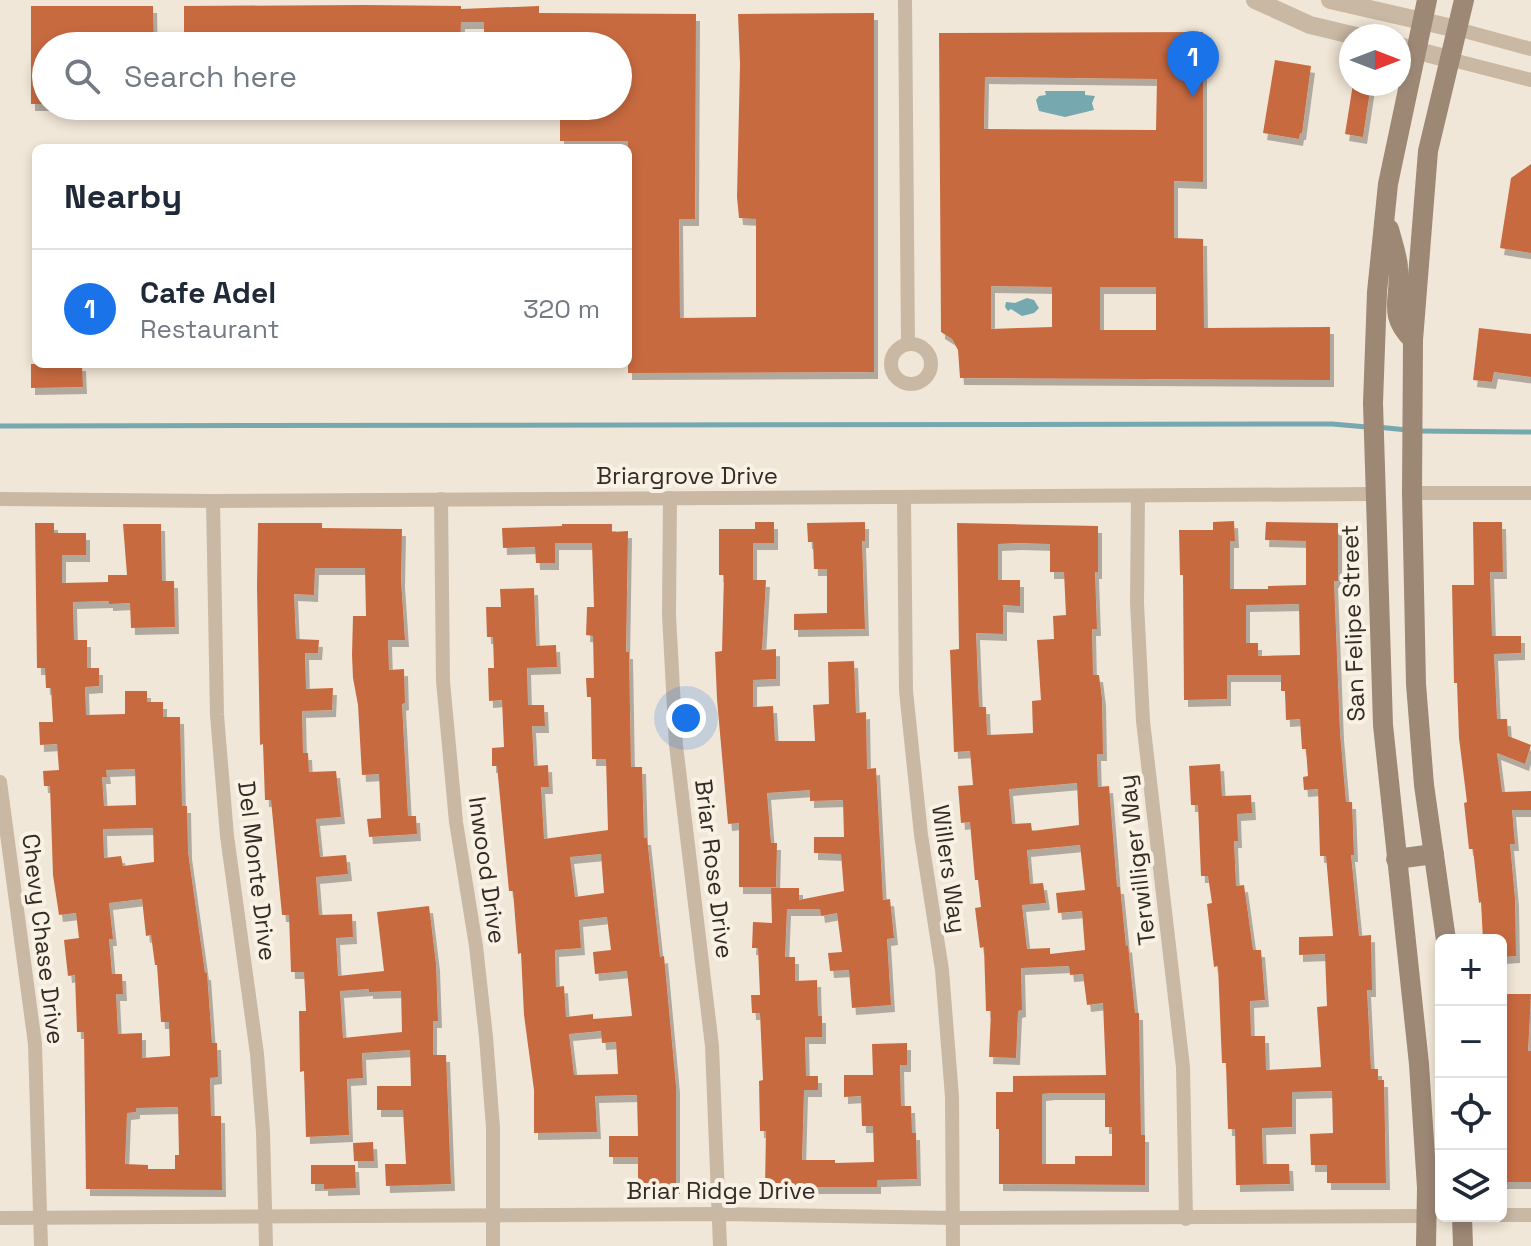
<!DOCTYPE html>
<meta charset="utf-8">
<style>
body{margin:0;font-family:"Space Grotesk",sans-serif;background:#f2f2f3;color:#1f2937}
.controls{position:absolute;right:24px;bottom:24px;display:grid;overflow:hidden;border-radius:12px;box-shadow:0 4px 12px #0003}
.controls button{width:72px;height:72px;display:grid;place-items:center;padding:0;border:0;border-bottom:2px solid #e0e1e3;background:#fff;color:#1f2937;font:40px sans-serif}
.compass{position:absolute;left:1339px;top:24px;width:72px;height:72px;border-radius:50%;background:#fff;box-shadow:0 4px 12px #0003;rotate:90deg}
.you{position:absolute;left:686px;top:718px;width:28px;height:28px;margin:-20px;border:6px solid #fff;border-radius:50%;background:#1a73e8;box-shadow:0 0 0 12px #1a73e833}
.badge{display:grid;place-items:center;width:52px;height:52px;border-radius:50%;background:#1a73e8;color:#fff;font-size:26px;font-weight:700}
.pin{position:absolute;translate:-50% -66px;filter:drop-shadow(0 2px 4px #0008)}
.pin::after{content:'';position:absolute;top:42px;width:28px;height:24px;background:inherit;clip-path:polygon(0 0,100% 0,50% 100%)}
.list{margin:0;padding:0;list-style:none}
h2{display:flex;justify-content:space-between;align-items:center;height:104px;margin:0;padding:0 32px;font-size:34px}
h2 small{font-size:26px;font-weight:400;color:#747a83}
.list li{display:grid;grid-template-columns:52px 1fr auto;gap:24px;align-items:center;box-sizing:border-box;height:120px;padding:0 32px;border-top:2px solid #e0e1e3}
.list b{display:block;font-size:30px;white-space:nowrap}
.list p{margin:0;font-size:26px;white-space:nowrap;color:#747a83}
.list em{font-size:26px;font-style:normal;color:#747a83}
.icon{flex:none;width:44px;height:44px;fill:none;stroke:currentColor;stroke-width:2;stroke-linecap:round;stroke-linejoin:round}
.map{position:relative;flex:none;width:1531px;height:1246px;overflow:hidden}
.search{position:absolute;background:#fff;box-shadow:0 4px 12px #0003;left:32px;top:32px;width:600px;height:88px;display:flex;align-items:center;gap:20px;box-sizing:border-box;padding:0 28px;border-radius:44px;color:#747a83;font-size:30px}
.panel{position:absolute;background:#fff;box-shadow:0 4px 12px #0003;left:32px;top:144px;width:600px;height:224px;border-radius:12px}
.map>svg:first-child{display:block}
.water{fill:#76a8af}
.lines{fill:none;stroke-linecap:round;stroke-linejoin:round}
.stream{stroke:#76a8af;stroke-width:5}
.building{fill:#c86b3f;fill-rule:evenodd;filter:url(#shadow)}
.minor{stroke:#c9b8a4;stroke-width:14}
.tertiary{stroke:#c9b8a4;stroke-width:18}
.secondary{stroke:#9d8775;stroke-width:20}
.labels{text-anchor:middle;stroke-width:8;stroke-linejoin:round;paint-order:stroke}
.street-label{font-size:24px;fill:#342b26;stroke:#f9f1e4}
</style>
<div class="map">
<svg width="1531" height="1246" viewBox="0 0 1531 1246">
<defs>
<filter id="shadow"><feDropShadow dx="4" dy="7" stdDeviation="0" flood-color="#0004"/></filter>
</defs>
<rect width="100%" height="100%" fill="#f1e7d8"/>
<!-- water -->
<g class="water">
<polygon points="1045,91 1085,91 1085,95 1095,96 1092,103 1094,110 1065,117 1039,111 1036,100 1039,96 1046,95"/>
<polygon points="1027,298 1034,300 1039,308 1034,313 1022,316 1011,309 1008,311 1005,307 1006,302 1015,303"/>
</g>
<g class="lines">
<!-- stream -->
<g class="stream">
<polyline points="0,426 1332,424 1367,427"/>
<polyline points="1377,427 1407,430"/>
<polyline points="1417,431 1531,432"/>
</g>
</g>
<!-- building -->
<g class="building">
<polygon points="364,5 461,6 461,9 539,6 539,13 696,14 695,219 679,219 680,318 756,317 756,219 739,218 737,197 740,64 738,14 874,13 874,372 628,373 628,141 560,141 560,107 618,107 618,44 484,46 484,22 461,22 460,46 184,46 184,6"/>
<polygon points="31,6 153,6 154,46 46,46 46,104 31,104"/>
<path d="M1203 32V182L1174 181V238L1203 239 1204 328 1330 327V380L960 378 958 350 952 339 941 332 939 33ZM985 77 1157 79 1156 130 984 129ZM991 286 1052 287V327L991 329ZM1100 287H1156V330H1100Z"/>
<polygon points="1275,60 1311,66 1302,133 1300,133 1299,139 1263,133"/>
<polygon points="1353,84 1371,84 1363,137 1345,134"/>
<polygon points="1531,164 1531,253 1500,248 1511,178"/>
<polygon points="1479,328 1531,334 1531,377 1494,372 1492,382 1473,380"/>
<polygon points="31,364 82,364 83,387 31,388"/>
<path d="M1234 521 1235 541H1230V589H1268V586L1306 585V541L1265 540 1266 522 1338 523V581H1334L1340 733 1346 802H1352L1354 855H1351L1359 936 1371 935 1372 990H1367L1371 1069H1378V1080H1384L1386 1183H1327V1165H1311L1310 1134 1333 1133 1332 1091 1292 1092V1127L1262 1128 1263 1164H1289L1290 1184 1236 1185 1235 1129H1228L1226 1063H1222L1218 966 1214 967 1207 904 1212 903 1208 876H1201L1198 805H1191L1189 766 1220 764 1222 796 1251 795 1252 813 1237 814 1238 841H1234L1236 886 1244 885 1253 950H1261L1265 1000 1250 1001 1251 1036H1265L1266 1070 1321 1067 1317 1007 1327 1006 1325 954 1299 955V937L1333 936 1326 856H1320L1318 789 1304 790 1303 777 1308 776 1306 749H1302L1300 719 1286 720 1285 691H1281V675H1227V699L1184 700 1183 575H1180L1179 530H1213V522ZM1299 604 1300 655 1258 656V643H1246V605Z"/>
<polygon points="755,522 774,522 774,543 753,543 753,580 766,580 762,650 776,649 776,679 753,680 753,707 773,706 775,741 815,741 813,705 829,704 828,662 854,661 856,713 866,712 867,769 876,768 883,900 890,899 894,938 887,939 891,1005 852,1008 849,970 830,971 828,953 842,952 837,913 821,916 820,909 787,909 785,957 795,957 795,981 817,980 818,1016 822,1016 822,1037 805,1037 806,1076 818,1076 818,1090 804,1090 802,1160 835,1160 835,1163 874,1162 873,1126 862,1126 861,1096 844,1097 844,1075 873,1075 872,1044 907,1043 907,1065 900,1065 901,1106 911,1106 912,1133 916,1133 917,1179 877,1180 877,1187 765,1187 766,1131 760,1131 759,1081 763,1080 760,1013 752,1013 751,995 760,995 758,948 752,948 753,922 772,923 771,888 799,888 799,900 844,891 841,854 814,853 814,837 844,837 843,800 810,801 810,790 767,793 771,843 777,843 776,887 739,887 739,823 728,824 717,699 715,652 722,651 724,575 719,575 719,529 755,529"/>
<polygon points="865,522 865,541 862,541 865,629 794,630 794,614 827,613 827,569 814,569 813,542 808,542 807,523"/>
<polygon points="1473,522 1502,522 1503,572 1490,572 1492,636 1521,636 1521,653 1494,654 1497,719 1507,719 1508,736 1531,745 1525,764 1497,753 1502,792 1531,791 1531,810 1512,810 1515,844 1510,844 1515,899 1516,956 1501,957 1501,940 1483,940 1481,902 1479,903 1473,849 1469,849 1464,803 1467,802 1459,738 1457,683 1454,683 1452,585 1474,585"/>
<path d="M35 523H54V533H86V555H62V583L108 582V575H127L123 524H161L162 581H174L175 627 131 628 130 603 109 604V601L73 602 74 640H87V668H99V686L85 687 86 715 125 714V691H147V702H163V717H180L182 806H187L188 852 205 973H207L212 1043H217L218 1077 210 1078 211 1116H221L222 1190 86 1189 84 1032H77L75 975 68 976 64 940 79 938 76 913 59 915 53 875 50 786H44L43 771 59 770 57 744 40 745 39 722H53L51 688H46L45 668H37ZM135 769 136 805 104 806 102 777H107L106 770ZM153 828 154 862 123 866 121 856 104 858 103 829ZM142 899 146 936 151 935 155 965H157L161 1022H169L170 1056 142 1058V1033L118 1034 116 994H123L122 974H112L109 939H113L109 903ZM178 1107 179 1155H175V1169H148V1165L125 1164 127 1113 136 1112V1108Z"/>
<path d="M258 523H322V528L402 529 401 580 405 640H388L389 670 404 669 405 703 402 704 408 816H416L417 834 369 837 367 819 381 818 379 774 362 775 358 705 353 678 352 655 353 616H366L365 568H315L314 595 294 594 296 639 319 640 318 653H305L306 689 333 688 332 710 302 711 303 753H308L309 772 336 771 341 817 316 819 320 857 346 855 348 874 316 877 319 915 352 914 353 937 336 938 338 976 384 971 377 912 429 906 436 964 438 1021H433V1055H446L451 1184 386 1186 385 1164H406L403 1110H377V1086H411L410 1050 362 1053 363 1078 347 1079 349 1135 306 1137 304 1071 300 1072 299 1011H306L304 972H291L289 915H282L271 800H265L263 744 260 745 257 587ZM369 989V992L401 991 402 1032 343 1038 340 991Z"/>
<path d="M957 523 1098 526V572H1095L1097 629H1092L1093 675H1099L1102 699 1103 754H1097L1098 787 1109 786 1117 887H1120L1126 946 1128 945 1135 1013H1139L1141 1135H1145V1185L999 1184V1129H996V1092H1013V1076L1106 1075 1103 1003 1087 1005 1083 974 1070 975 1069 966 1021 968 1022 1010 1018 1011 1016 1058 989 1057 991 1011H986L984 947 980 948 975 908 981 907 978 880H975L970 822 961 823 958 786 973 785 970 751 954 752 950 650 959 649ZM1018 543 1050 544V572H1064L1066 615 1053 616 1054 639 1037 640 1041 700 1032 701 1033 733 987 735 986 707H979L976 633 1003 634V605L1020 606V580H998V544ZM1077 783 1079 825 1032 831 1031 823 1012 824 1009 789ZM1080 845 1085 890 1056 893 1058 913 1082 911 1085 950 1050 954V948L1027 949 1022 905 1046 903 1043 883 1030 884 1027 850ZM1051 1093H1105V1127H1112V1156H1075V1164H1042V1094Z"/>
<path d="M562 524H612V532L628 531 626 652H629L631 767H642L644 838H647L660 957 664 956 676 1086V1187H638V1157H609V1136H638L637 1095 595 1096 597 1132 534 1133V1090L524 1015 521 953 518 954 513 891H509L497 766H492V748L504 747 502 700 489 701 488 668H494L493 637H487L486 607H501L500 589 534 588 536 646 556 645 557 667 527 668 528 705H544L545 726H532L534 766 548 765 549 787H541L544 839 608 830 606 759H592L591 697H587L586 678H594L593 636 586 635 587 607H594L592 543H555V563H536L535 547 503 548 502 528 562 526ZM601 854 604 893 575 897 570 857ZM607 917 611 950 593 952 595 974 627 971 632 1016 593 1019V1014L566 1017 564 986 556 987 555 950 581 948 579 920ZM601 1031 602 1043 616 1042 618 1074 574 1075 569 1034Z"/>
<polygon points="1501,994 1531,994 1528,1051 1531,1051 1531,1182 1501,1182"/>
<polygon points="373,1142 374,1161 354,1161 353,1143"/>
<polygon points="311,1165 355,1165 356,1188 324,1189 324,1184 311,1184"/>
</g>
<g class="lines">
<!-- minor -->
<g class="minor">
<polyline points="905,0 908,343"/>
<polyline points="1457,29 1531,49"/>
<polyline points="1449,59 1531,80"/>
<circle cx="911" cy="364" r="20"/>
<polyline points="1412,493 1531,493"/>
<polyline points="1138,496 1137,603 1143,721 1183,1067 1186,1219"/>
<polyline points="670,498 669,615 676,745 712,1046 720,1246"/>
<polyline points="904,498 906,691 921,835 942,970 952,1097 953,1246"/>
<polyline points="0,499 213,501 1374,494"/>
<polyline points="441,499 443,681 456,822 476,946 486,1037 493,1128 493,1246"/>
<polyline points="213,501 217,715 227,836 257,1054 263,1132 266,1246"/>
<polyline points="0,782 35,1044 41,1246"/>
<polyline points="1501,1215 1531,1215"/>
<polyline points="0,1218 720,1214 953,1218 1427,1216"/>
</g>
<!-- tertiary -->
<g class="tertiary">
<polyline points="1255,0 1310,25 1356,36"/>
<polyline points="1330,0 1457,29"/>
<polyline points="1399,46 1449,59"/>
</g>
<!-- secondary -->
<g class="secondary">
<path d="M1389 229C1392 241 1397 254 1398 267 1402 299 1386 313 1413 340"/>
<polyline points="1396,859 1434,854"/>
<polyline points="1446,940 1424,785 1416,684 1412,493 1413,340 1428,151 1464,0"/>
<polyline points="1462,1216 1463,1246"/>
<polyline points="1426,1246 1427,1188 1419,1064 1383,725 1373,403 1377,292 1388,184 1427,0"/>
</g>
</g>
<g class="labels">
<!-- street labels -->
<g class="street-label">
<text x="687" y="484">Briargrove Drive</text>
<text transform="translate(1353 623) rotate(-92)" y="8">San Felipe Street</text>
<text transform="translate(1137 860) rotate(-97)" y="8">Terwilliger Way</text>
<text transform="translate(714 869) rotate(83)" y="8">Briar Rose Drive</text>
<text transform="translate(949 869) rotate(82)" y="8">Willers Way</text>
<text transform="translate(487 870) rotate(82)" y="8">Inwood Drive</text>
<text transform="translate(257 871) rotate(83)" y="8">Del Monte Drive</text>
<text transform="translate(43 939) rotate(83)" y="8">Chevy Chase Drive</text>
<text x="721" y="1199">Briar Ridge Drive</text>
</g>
</g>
</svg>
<div class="controls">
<button>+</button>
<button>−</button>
<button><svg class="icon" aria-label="locate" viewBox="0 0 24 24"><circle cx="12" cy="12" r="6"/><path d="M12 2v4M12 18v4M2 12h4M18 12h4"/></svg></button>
<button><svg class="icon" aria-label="layers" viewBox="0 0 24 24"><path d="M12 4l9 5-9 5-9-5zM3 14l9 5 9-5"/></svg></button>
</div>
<svg class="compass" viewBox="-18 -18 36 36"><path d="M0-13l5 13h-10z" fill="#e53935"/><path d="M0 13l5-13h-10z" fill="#747a83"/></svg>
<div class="you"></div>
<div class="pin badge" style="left:1193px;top:97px">1</div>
<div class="search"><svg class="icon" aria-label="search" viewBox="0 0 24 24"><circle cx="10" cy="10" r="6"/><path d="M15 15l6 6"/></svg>Search here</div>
<section class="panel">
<h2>Nearby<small></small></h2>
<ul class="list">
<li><span class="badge">1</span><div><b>Cafe Adel</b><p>Restaurant</p></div><em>320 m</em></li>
</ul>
</section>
</div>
